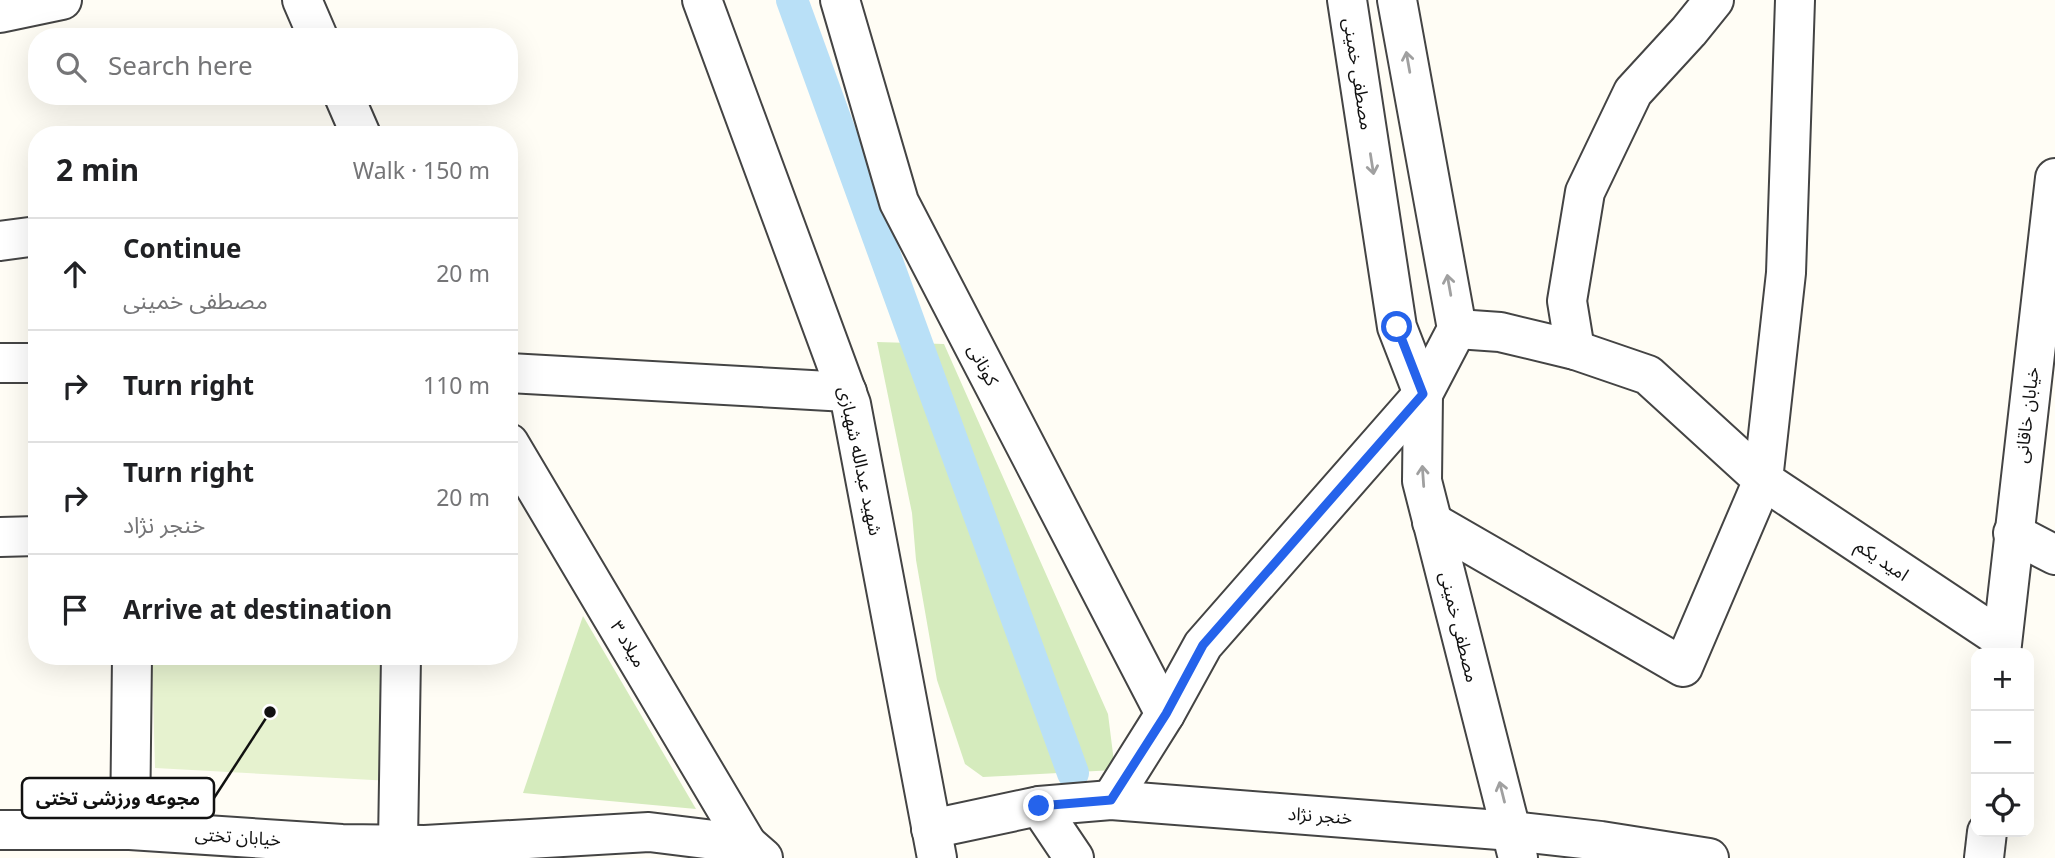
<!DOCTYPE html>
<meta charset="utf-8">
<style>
body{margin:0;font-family:Georgia,"Noto Sans Arabic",serif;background:#f6f6f6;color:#202124}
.controls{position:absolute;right:21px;bottom:21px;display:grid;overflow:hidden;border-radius:14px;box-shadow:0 7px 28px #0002}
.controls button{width:63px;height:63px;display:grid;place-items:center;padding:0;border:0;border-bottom:2px solid #e0e0e0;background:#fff;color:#202124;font:35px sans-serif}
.stop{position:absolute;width:21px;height:21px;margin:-16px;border:5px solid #2563eb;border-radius:50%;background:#fff}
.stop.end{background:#2563eb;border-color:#fff;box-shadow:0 2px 7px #0008}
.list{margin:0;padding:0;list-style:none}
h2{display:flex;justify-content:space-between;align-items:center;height:91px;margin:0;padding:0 28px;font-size:30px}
h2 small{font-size:23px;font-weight:400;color:#757577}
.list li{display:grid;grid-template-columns:46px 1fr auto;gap:21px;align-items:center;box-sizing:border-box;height:112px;padding:0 28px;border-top:2px solid #e0e0e0}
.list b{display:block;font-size:26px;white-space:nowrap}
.list p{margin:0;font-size:23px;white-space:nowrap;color:#757577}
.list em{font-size:23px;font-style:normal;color:#757577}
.icon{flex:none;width:38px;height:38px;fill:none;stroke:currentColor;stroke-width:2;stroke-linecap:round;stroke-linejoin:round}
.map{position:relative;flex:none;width:2055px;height:858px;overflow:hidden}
.search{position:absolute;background:#fff;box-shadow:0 7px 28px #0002;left:28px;top:28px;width:490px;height:77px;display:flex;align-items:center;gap:18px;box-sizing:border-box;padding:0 24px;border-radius:28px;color:#757577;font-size:26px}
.panel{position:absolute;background:#fff;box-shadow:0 7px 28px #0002;left:28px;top:126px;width:490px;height:539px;border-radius:28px}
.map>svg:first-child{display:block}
.green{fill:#d5ebbd}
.pitch{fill:#e6f2cf}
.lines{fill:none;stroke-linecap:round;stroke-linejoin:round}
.canal{stroke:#b9e0f7;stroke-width:32}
.minor-casing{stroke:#444;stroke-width:42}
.minor{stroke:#fff;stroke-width:38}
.oneway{stroke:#a0a0a0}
.route{stroke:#2563eb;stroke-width:9}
.labels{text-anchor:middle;stroke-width:7;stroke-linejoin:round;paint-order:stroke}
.street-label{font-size:18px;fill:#111;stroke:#fff}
.leader{fill:none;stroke:#111;stroke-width:2.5}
.callout-dot{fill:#111;stroke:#fff;stroke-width:2.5}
.callout{fill:#fff;stroke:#111;stroke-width:2.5}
.callout-label{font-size:19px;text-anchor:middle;font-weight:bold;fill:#111}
</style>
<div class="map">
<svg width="2055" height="858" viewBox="0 0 2055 858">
<rect width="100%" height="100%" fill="#fffdf5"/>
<!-- green -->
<g class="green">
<polygon points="877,342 944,344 1108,714 1115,770 983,777 965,764 937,680 916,560 912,513"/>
<polygon points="583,616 696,809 523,793"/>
</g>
<!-- pitch -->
<polygon class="pitch" points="152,656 384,656 391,781 155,768"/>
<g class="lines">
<!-- canal -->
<polyline class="canal" points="792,0 1073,773"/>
<defs>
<g id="minor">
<polyline points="302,0 318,37"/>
<polyline points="702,0 851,404 937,858"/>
<polyline points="840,0 899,202 1165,714"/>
<polyline points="1347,0 1397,327 1423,394 1422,481 1518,858"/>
<polyline points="1795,0 1786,273 1763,480 2002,639"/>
<polyline points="0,13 62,0"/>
<polyline points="344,96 361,135"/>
<polyline points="0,241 37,236"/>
<polyline points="1575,350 1567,301 1585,192 1633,92 1689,31 1714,0"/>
<polyline points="0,363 37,363"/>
<polyline points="509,373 847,392"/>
<polyline points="509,443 747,844"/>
<polyline points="1432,522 1683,667 1763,480 1648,375 1575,350 1500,332 1457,329"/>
<polyline points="2013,533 2055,555"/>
<polyline points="0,537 37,536"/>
<polyline points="2001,653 2055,178"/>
<polyline points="1111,800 1165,714 1203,645 1423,394 1457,329 1397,0"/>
<polyline points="1039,806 1074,858"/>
<polyline points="931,829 1039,806 1111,800 1512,831 1601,841 1709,858"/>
<polyline points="0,830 130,830 342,844 425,845 649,832 747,844 763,858"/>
<polyline points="130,830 132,656"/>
<polyline points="398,843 401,656"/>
<polyline points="1984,858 1987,832"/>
</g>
</defs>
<!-- minor casing -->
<use href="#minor" class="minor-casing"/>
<!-- minor -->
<use href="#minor" class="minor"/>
</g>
<!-- one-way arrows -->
<defs><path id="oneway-shaft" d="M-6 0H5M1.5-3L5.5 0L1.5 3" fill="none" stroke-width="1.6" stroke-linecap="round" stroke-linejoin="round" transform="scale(1.75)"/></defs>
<g class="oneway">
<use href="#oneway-shaft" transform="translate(1408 62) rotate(-100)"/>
<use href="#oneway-shaft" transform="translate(1372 164) rotate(81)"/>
<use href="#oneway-shaft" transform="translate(1449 285) rotate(-100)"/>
<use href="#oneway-shaft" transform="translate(1423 476) rotate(-94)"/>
<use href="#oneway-shaft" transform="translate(1502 792) rotate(-104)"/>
</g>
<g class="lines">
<!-- route -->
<polyline class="route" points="1039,806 1111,800 1166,714 1203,645 1423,394 1397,327"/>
</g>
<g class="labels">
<!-- street labels -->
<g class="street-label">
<text transform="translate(1358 74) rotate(81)" y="6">مصطفی خمینی</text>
<text transform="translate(983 365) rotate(62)" y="6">کونانی</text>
<text transform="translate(2027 415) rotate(-83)" y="6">خیابان خاقانی</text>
<text transform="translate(860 461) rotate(78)" y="6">شهید عبدالله شهبازی</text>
<text transform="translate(1882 560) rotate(34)" y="6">امید یکم</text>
<text transform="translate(1459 627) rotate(76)" y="6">مصطفی خمینی</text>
<text transform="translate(628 644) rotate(59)" y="6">میلاد ۳</text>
<text transform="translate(1320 816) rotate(4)" y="6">خنجر نژاد</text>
<text transform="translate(238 837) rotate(4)" y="6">خیابان تختی</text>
</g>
</g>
<!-- callouts -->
<path class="leader" d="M270 712L214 798"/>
<circle class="callout-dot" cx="270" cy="712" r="7"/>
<rect class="callout" x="22" y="778" width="192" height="40" rx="7"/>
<g class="callout-label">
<text x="118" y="805">مجوعه ورزشی تختی</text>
</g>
</svg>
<div class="controls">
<button>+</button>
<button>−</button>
<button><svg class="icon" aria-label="locate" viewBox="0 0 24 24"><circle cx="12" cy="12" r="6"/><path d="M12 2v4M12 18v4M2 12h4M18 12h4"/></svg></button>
</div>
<div class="stop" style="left:1397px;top:327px"></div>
<div class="stop end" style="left:1039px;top:806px"></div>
<div class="search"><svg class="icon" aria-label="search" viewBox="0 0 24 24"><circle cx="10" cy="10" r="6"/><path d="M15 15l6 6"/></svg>Search here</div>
<section class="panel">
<h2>2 min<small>Walk · 150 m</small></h2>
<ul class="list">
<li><svg class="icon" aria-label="ahead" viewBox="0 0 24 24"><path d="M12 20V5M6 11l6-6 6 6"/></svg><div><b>Continue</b><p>مصطفی خمینی</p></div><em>20 m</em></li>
<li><svg class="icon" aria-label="right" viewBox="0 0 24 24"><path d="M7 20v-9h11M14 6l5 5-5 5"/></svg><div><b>Turn right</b></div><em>110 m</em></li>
<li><svg class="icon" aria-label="right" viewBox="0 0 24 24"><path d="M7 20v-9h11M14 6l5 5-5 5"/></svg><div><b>Turn right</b><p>خنجر نژاد</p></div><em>20 m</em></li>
<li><svg class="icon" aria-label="arrive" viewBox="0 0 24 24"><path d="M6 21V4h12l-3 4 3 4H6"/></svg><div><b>Arrive at destination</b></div></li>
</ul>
</section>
</div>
